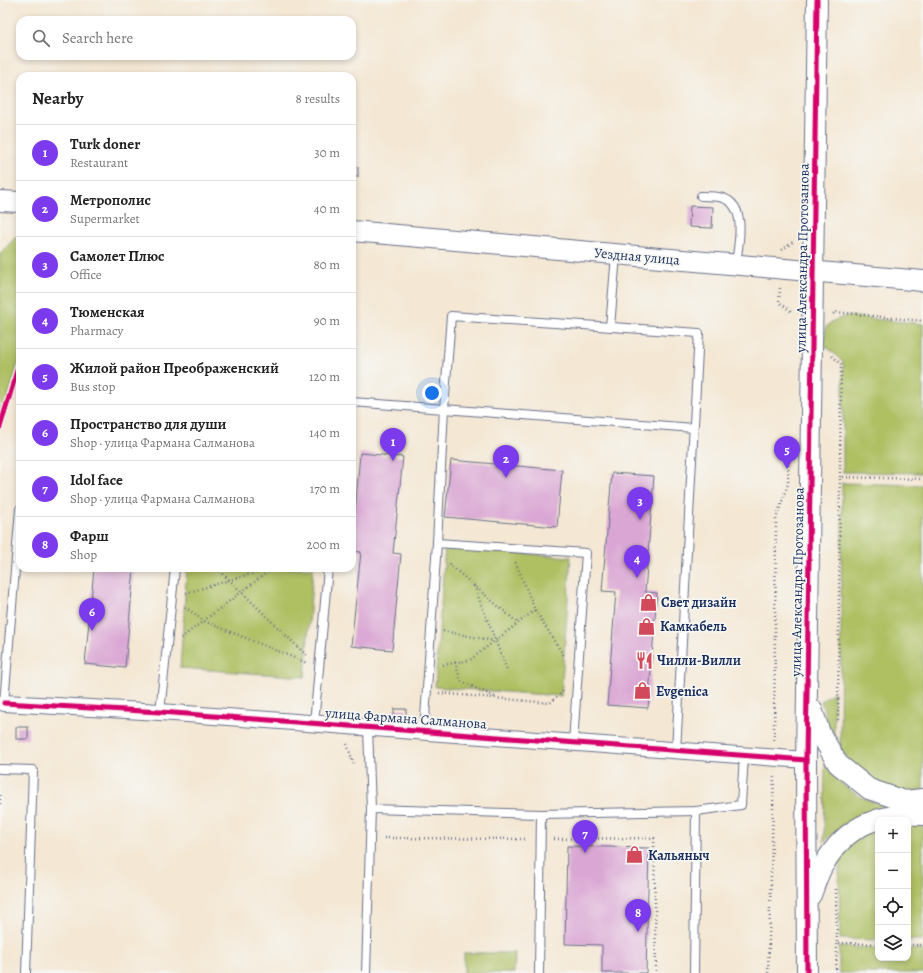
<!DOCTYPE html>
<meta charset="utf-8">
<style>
body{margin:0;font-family:Alegreya,serif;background:#f2f2f2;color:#222}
.controls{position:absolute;right:12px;bottom:12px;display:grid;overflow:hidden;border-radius:8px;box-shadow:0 2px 6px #0003}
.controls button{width:36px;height:36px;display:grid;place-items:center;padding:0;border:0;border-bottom:1px solid #e0e0e0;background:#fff;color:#222;font:20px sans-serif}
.you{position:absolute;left:432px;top:393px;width:14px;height:14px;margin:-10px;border:3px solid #fff;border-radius:50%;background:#1a73e8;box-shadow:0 0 0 6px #1a73e833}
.badge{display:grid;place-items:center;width:26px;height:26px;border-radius:50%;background:#7c3aed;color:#fff;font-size:13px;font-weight:700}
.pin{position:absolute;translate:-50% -33px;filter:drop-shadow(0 1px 2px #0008)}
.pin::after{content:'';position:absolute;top:21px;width:14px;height:12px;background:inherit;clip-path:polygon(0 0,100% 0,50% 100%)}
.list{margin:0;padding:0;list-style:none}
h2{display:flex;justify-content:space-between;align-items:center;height:52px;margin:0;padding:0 16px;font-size:17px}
h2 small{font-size:13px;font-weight:400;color:#767676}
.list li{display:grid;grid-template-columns:26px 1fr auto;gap:12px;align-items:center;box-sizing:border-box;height:56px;padding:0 16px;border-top:1px solid #e0e0e0}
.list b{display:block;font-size:15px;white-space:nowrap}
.list p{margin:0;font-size:13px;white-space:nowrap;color:#767676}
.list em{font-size:13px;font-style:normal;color:#767676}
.icon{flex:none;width:22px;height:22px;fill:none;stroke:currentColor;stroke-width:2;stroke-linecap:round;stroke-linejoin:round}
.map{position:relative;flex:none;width:923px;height:973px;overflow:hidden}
.search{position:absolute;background:#fff;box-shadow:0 2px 6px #0003;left:16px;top:16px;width:340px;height:44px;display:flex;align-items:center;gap:10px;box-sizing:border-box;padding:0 14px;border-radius:12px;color:#767676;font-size:15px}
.panel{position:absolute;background:#fff;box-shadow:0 2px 6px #0003;left:16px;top:72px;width:340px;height:500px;border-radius:12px}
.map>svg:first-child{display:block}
.green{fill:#afc063;stroke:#657860}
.building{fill:#daa7d4}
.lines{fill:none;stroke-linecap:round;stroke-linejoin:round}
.service-casing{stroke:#676f87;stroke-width:10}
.minor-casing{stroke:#676f87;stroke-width:18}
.tertiary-casing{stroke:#676f87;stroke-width:22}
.path{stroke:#676f87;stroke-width:2.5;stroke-dasharray:1 3;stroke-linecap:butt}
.service{stroke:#fff;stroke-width:8}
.minor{stroke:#fff;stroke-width:16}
.tertiary{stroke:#fff;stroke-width:20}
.cycleway-casing{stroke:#f6f6f2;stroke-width:8}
.cycleway{stroke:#d6006c;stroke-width:5}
.labels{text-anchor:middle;stroke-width:3.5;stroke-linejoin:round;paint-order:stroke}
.street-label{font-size:14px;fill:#1b2f5e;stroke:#f6f6f2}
.poi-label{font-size:14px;font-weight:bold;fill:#1b2f5e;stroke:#f6f6f2;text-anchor:start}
</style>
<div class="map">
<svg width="923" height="973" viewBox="0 0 923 973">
<rect width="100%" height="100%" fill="#f6f6f2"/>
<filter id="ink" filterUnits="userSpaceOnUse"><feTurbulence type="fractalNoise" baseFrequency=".025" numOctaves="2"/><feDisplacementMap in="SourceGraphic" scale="8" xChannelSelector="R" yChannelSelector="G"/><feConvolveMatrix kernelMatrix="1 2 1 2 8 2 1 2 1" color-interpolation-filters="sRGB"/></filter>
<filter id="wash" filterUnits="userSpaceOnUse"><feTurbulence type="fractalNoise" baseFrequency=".012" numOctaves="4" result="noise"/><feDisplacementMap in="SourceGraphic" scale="16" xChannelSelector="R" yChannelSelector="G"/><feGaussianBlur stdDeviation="0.9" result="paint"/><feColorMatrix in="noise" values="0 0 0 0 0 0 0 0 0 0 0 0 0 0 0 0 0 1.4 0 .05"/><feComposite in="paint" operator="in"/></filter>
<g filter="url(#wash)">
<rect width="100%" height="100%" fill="#f4e7d3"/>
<!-- green -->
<g class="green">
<polygon points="20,235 20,358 0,424 0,253 17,236"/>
<polygon points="846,316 923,324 923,473 843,472 843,362 824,344 826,327 833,321"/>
<path d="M842 483 923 485V790C916 791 908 793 901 792 875 787 857 769 840 750Z"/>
<polygon points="445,548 571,557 561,696 435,687"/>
<polygon points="187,568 313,568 305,677 180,668"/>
<polygon points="834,692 834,742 821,701"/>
<path d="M825 764C844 789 857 798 886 806 858 816 846 822 824 842Z"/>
<polygon points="908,823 923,824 923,940 908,940"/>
<polygon points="878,827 878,940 840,939 839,854 852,840"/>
<polygon points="839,947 878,948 878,958 908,958 908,949 923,950 923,973 839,973"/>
<polygon points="464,953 515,953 514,973 464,973"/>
</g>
<g id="blocks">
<!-- building -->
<g class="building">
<polygon points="352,166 358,167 358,177 352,176"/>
<polygon points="690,206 713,207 712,228 689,227"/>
<polygon points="360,453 403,457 393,553 401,554 392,650 351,646 361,552 352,551"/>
<polygon points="451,460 562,470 557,527 445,517"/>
<polygon points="612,473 654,476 645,592 657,593 648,708 607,705 616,592 602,591"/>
<polygon points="94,568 134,568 125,668 85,664"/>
<rect x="394" y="709" width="12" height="12"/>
<rect x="16" y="727" width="12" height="12"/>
<polygon points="567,846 649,848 646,973 602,973 602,945 565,944"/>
</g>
</g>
</g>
<g filter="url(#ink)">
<use href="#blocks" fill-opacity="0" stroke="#676f87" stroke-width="1"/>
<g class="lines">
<defs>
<g id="service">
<path d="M701 196C708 196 717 196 723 198 748 206 738 245 736 264"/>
<polyline points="610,327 616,255"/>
<polyline points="352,402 444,409 437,543"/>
<polyline points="3,703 4,703 20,509"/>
<polyline points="160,712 175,568"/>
<polyline points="314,724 328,568"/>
<polyline points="424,732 437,543 586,553 573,743"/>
<polyline points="676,751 699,333 451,316 444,409 694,428"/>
<polyline points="0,769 33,770 26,973"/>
<polyline points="371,809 541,814 696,811 741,805 744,755"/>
<polyline points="366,973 371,809 368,728"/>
<polyline points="539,973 541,814"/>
<polyline points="694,973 696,811"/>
</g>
<polyline id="minor" points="4,703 160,712 806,760"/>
<g id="tertiary">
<polyline points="0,201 20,202"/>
<polyline points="352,231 923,281"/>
<polyline points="812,709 820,733 838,764 869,789 904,801 923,799"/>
<path d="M811 895C815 885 818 873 824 864 847 824 880 813 923 815"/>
<polyline points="807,973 806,760 817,0"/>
</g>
</defs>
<!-- service casing -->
<use href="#service" class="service-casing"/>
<!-- minor casing -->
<use href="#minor" class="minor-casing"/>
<!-- tertiary casing -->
<use href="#tertiary" class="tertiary-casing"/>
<!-- path -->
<g class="path">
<polyline points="782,250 794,241"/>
<polyline points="780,288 779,302 793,313"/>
<polyline points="833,314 835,312 923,321"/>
<polyline points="832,356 841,364 840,477 923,479"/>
<polyline points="449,564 518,623"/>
<polyline points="217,568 307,656"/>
<polyline points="474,586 507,670"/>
<polyline points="186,593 271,568"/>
<polyline points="185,607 204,621 307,663"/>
<polyline points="535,610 564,656"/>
<polyline points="443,631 494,641"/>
<polyline points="181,638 273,568"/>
<polyline points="455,662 461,681 495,697"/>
<polyline points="443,665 470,660 535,610 515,561"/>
<polyline points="439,693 550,703 563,691"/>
<polyline points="838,720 840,477"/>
<polyline points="774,740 776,519 788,484 789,439"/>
<polyline points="347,744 354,765"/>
<polyline points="0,795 0,804"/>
<polyline points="384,838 527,839"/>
<polyline points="554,839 654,838 656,973"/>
<polyline points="836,889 837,943 878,944"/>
<polyline points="908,945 923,945"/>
<polyline points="768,973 774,775"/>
<polyline points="836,973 837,943"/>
</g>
<!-- service -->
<use href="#service" class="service"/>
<!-- minor -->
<use href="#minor" class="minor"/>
<!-- tertiary -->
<use href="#tertiary" class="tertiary"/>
<defs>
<g id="cycleway">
<polyline points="0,427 20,361"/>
<polyline points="4,703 160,712 806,760"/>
<polyline points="807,973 806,760 817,0"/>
</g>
</defs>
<!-- cycleway casing -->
<use href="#cycleway" class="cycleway-casing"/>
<!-- cycleway -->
<use href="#cycleway" class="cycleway"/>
</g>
</g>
<!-- icons -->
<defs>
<symbol id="shop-bare" viewBox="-9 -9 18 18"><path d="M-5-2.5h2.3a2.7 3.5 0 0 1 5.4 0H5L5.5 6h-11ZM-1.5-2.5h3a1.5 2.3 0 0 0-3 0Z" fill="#d1495b" stroke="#f6f6f2" stroke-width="2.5" paint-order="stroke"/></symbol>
<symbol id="restaurant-bare" viewBox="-9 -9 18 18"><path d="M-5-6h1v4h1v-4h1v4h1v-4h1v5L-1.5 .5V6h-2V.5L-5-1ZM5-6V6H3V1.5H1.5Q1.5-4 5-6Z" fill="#d1495b" stroke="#f6f6f2" stroke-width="2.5" paint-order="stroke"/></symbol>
</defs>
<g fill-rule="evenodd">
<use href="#shop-bare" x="636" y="590" width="25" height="25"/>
<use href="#shop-bare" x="634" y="614" width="25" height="25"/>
<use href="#restaurant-bare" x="632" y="648" width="25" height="25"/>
<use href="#shop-bare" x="630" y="678" width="25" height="25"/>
<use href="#shop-bare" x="622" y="842" width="25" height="25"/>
</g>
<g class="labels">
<!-- street labels -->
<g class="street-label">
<text transform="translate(637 256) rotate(5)" y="5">Уездная улица</text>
<text transform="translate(802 258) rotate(-89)" y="5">улица Александра Протозанова</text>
<text transform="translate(797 582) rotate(-89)" y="5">улица Александра Протозанова</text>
<text transform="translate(406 718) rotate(4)" y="5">улица Фармана Салманова</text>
</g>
<!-- poi labels -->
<g class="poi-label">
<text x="661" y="607">Свет дизайн</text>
<text x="660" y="631">Камкабель</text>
<text x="657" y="665">Чилли-Вилли</text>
<text x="656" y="696">Evgenica</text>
<text x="648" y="860">Кальяныч</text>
</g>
</g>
</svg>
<div class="controls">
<button>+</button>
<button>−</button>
<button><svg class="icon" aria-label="locate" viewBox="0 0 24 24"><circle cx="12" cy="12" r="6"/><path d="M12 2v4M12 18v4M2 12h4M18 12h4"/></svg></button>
<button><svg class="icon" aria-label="layers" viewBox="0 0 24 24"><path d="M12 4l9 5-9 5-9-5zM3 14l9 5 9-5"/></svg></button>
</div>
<div class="you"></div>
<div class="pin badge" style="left:393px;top:461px">1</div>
<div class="pin badge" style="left:506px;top:478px">2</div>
<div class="pin badge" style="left:640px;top:520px">3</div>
<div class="pin badge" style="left:637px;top:578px">4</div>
<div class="pin badge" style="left:787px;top:469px">5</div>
<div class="pin badge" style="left:92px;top:631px">6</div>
<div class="pin badge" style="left:585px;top:853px">7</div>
<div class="pin badge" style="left:638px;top:932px">8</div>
<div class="search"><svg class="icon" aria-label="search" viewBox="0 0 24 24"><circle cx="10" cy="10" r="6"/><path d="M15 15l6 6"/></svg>Search here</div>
<section class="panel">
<h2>Nearby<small>8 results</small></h2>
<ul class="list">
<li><span class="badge">1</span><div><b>Turk doner</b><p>Restaurant</p></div><em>30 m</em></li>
<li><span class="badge">2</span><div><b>Метрополис</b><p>Supermarket</p></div><em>40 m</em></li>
<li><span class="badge">3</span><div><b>Самолет Плюс</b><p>Office</p></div><em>80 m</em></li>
<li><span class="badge">4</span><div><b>Тюменская</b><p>Pharmacy</p></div><em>90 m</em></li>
<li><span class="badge">5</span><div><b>Жилой район Преображенский</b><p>Bus stop</p></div><em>120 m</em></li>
<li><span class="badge">6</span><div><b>Пространство для души</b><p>Shop · улица Фармана Салманова</p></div><em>140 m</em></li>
<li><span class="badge">7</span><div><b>Idol face</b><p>Shop · улица Фармана Салманова</p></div><em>170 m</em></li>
<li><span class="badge">8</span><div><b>Фарш</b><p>Shop</p></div><em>200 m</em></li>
</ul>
</section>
</div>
